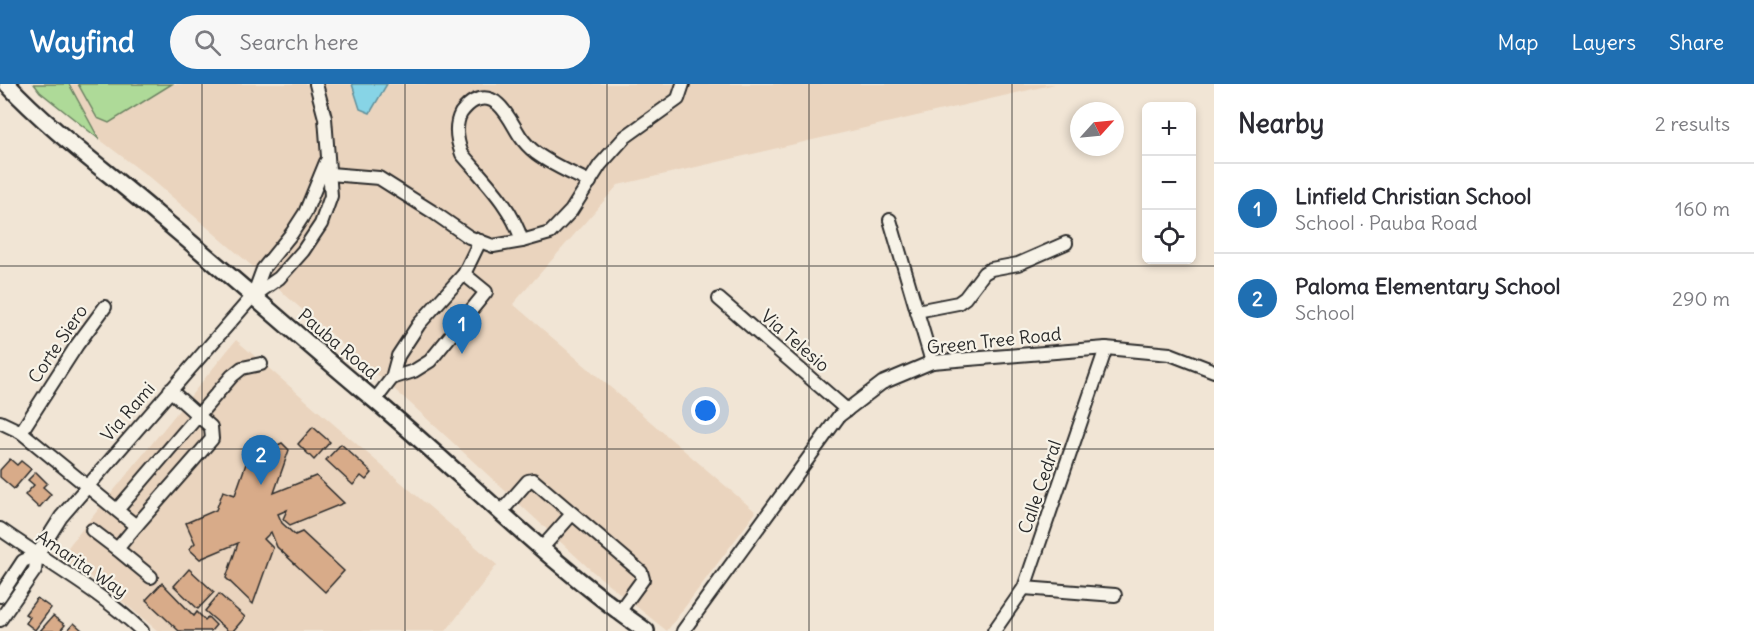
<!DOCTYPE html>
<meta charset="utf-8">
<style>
body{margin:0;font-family:Delius,sans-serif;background:#f7f7f7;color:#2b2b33}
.controls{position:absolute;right:18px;top:18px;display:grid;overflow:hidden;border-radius:9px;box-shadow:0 3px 9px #0003}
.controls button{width:54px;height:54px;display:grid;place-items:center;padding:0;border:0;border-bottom:2px solid #e1e1e2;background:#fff;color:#2b2b33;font:30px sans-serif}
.compass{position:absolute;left:1070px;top:18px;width:54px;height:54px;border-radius:50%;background:#fff;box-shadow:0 3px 9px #0003;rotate:63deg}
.you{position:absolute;left:706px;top:327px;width:21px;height:21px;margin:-15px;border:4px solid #fff;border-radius:50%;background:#1a73e8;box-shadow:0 0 0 9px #1a73e833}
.badge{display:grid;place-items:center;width:39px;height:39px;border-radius:50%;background:#1f6fb2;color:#fff;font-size:20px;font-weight:700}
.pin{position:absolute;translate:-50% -50px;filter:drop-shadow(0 2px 3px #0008)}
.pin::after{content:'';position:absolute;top:32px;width:21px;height:18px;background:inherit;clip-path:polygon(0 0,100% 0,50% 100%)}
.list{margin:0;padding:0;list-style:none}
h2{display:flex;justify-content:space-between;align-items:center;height:78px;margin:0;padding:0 24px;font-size:26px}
h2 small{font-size:20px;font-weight:400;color:#7c7c81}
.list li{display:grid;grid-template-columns:39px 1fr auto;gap:18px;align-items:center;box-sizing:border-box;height:90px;padding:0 24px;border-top:2px solid #e1e1e2}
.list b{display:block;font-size:22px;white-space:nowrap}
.list p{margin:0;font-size:20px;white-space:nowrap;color:#7c7c81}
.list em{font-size:20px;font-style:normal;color:#7c7c81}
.icon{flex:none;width:33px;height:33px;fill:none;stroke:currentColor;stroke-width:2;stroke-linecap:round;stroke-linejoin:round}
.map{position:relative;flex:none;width:1214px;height:547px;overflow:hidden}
header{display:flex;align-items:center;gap:36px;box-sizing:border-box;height:84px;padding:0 30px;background:#1f6fb2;color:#fff}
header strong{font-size:28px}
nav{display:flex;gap:33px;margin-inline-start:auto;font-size:21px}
.search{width:420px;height:54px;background:#f7f7f7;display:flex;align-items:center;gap:15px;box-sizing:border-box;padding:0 21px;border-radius:33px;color:#7c7c81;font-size:22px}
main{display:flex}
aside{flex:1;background:#fff}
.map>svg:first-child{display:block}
.built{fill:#ead4be}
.green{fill:#aeda98;stroke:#6c8262;stroke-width:1.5}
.water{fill:#87d4e6;stroke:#62909b;stroke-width:1.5}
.building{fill:#d8ab89;stroke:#2b2b2b;stroke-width:1.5}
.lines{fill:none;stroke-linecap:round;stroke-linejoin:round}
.minor-casing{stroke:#2b2b2b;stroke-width:16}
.major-casing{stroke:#2b2b2b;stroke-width:20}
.minor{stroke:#f7f3e8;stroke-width:12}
.major{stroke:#f7f3e8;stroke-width:15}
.grid{fill:none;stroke:#2b2b2b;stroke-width:1.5;stroke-opacity:0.55}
.labels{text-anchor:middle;stroke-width:4.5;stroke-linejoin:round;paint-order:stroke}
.street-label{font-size:18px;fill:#2b2b2b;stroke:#f7f3e8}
</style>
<header>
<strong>Wayfind</strong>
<div class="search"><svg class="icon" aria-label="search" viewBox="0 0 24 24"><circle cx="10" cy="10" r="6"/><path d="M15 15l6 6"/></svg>Search here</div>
<nav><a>Map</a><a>Layers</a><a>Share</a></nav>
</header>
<main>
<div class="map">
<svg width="1214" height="547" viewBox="0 0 1214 547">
<rect width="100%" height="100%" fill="#f1e5d5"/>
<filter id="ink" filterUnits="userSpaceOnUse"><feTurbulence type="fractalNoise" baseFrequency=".0167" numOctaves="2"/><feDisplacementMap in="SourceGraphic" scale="12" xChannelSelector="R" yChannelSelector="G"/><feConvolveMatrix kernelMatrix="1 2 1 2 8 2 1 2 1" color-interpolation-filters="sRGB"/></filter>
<g filter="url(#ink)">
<!-- built -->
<g class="built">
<polygon points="69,0 1055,0 618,101 513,220 756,428 667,547 592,487 410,319 275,202 149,93 99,55"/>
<polygon points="236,256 497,481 446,547 158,547 106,504 67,477 65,467 72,458"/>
</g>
<!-- green -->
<g class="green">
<polygon points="34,0 69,0 99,55 40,8"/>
<polygon points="78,0 172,0 109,39 97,34"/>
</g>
<!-- water -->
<polygon class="water" points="352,0 387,0 370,29 360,25"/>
<!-- building -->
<g class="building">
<polygon points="313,343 330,358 314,376 298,360"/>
<polygon points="255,354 267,366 282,359 289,366 274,409 316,392 344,419 290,441 283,435 287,426 278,430 282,439 295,451 302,448 344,487 325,508 277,463 271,448 264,455 273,464 253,520 226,494 238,459 200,475 189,465 195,459 186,439 216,426 223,407 235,411"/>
<polygon points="341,360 372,389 366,396 361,392 353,401 326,376"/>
<polygon points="10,375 17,381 21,377 31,385 14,405 0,393 0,386"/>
<polygon points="36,388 47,399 43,403 51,410 39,424 25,411 34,401 28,396"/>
<polygon points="189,485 214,508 198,525 174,502"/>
<polygon points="162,499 194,532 197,528 205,536 208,533 216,541 211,547 179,547 146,516"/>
<polygon points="219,510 245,533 233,547 228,547 205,527"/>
<polygon points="37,514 51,524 35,546 26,539 30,533 25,530"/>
<polygon points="53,532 65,541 60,547 40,547"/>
<polygon points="74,539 83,547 67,547"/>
</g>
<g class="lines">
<defs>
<g id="minor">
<polyline points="330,90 379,94 433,128 469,153 493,162 522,157 550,149 571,127 600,81 625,53 678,15 683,0"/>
<polyline points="890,136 932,278"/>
<path d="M522 157C512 123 485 97 462 70 457 57 454 42 461 29 465 24 468 20 474 17 498 5 510 37 520 52 524 58 531 65 536 69 552 81 571 89 590 98"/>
<polyline points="253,212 263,185 292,149 305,129 326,78"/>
<polyline points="719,215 847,326"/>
<polyline points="917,227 958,219 965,214 984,189 991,185 1018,180 1066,159"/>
<polyline points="392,294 414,287 430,277 486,208 464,190"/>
<polyline points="375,316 392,294 398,272 419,240 464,190 480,157"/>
<polyline points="0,338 21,348 136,442 212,355 211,343 170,306"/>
<polyline points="21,348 77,261 105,223"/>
<polyline points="117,426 232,292 242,284 261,280"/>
<polyline points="501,428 528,397 533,396 641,488 643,495 619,528"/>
<polyline points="136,442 117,465 151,493"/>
<path d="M0 445C48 479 100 507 142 547"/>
<polyline points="92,446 117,465"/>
<polyline points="541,465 572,430"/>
<polyline points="1024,504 1115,511"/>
<polyline points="0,512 23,477 37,471"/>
<polyline points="0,536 35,486 37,471 61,433 252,213 279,194 303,167 321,140 331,112 325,34 316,0"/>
<polyline points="683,547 839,332 882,299 932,278 1106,264 1170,270 1214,287"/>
<polyline points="994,547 1024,504 1106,264"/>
</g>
<path id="major" d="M7 0C53 49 108 88 158 131 230 191 300 254 372 314 464 391 547 478 646 547"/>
</defs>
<!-- minor casing -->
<use href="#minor" class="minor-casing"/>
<!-- major casing -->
<use href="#major" class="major-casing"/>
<!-- minor -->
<use href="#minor" class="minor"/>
<!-- major -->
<use href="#major" class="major"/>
</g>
</g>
<!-- grid -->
<path class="grid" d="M202 0V547M405 0V547M607 0V547M809 0V547M1012 0V547M0 182H1214M0 365H1214"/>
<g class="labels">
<!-- street labels -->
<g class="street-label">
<text transform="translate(795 257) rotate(41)" y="6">Via Telesio</text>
<text transform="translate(994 257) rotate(-6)" y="6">Green Tree Road</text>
<text transform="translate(58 260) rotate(-56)" y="6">Corte Siero</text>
<text transform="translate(338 260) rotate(40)" y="6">Pauba Road</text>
<text transform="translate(128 328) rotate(-49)" y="6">Via Rami</text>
<text transform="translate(1040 403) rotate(-71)" y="6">Calle Cedral</text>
<text transform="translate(82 480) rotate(34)" y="6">Amarita Way</text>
</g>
</g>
</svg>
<div class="controls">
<button>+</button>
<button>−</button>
<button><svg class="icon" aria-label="locate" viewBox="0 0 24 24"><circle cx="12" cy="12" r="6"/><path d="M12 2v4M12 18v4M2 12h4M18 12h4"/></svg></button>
</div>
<svg class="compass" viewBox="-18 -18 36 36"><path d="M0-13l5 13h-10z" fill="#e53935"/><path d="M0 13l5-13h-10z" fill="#7c7c81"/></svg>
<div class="you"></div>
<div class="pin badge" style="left:462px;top:270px">1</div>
<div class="pin badge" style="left:261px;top:401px">2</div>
</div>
<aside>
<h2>Nearby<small>2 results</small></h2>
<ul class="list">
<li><span class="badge">1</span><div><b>Linfield Christian School</b><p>School · Pauba Road</p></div><em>160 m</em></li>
<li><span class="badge">2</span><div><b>Paloma Elementary School</b><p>School</p></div><em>290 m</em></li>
</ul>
</aside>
</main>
